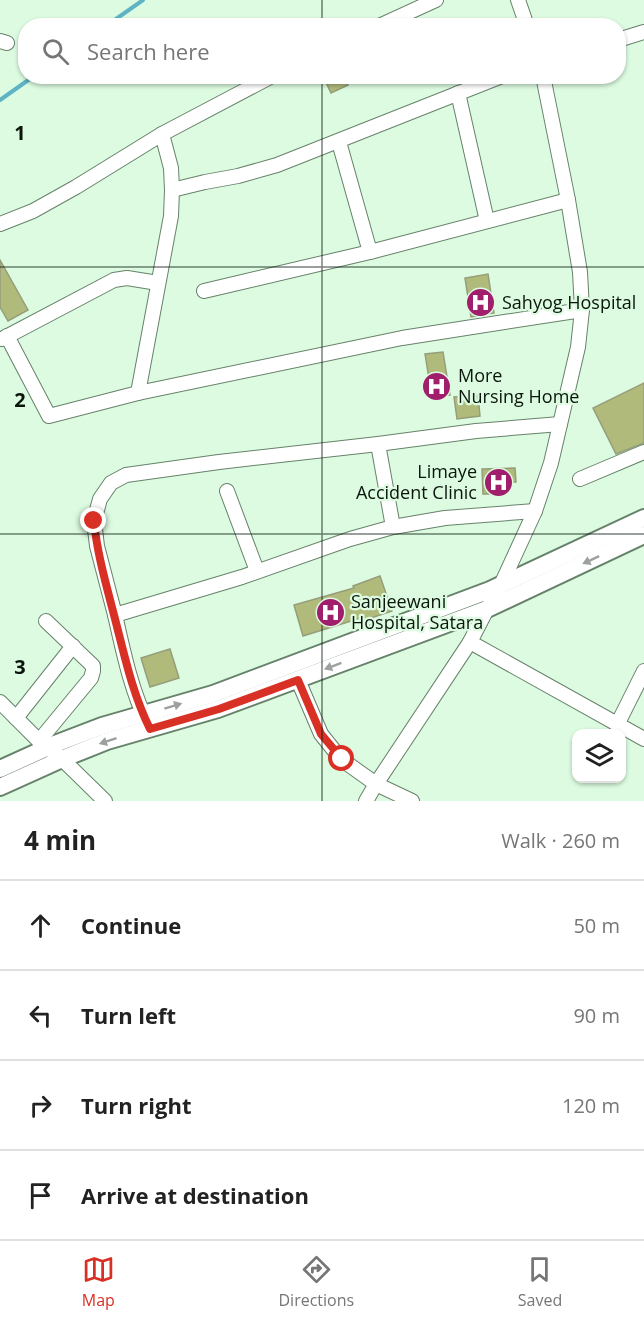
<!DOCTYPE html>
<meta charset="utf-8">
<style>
body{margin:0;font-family:"Open Sans",sans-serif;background:#f2f2f2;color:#222}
.controls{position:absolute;right:18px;bottom:18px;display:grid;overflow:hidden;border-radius:12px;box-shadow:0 2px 4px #0004}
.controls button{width:54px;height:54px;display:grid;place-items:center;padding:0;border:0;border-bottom:2px solid #e0e0e0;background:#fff;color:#222;font:30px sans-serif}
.stop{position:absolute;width:18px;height:18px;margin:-14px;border:4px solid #d93025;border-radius:50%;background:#fff}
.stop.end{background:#d93025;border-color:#fff;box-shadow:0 2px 6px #0008}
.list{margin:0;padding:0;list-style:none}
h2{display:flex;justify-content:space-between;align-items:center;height:78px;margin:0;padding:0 24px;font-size:26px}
h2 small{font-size:20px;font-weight:400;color:#767676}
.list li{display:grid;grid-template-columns:39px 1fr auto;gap:18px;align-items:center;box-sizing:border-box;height:90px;padding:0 24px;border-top:2px solid #e0e0e0}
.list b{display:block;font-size:22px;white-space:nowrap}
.list em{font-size:20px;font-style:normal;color:#767676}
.icon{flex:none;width:33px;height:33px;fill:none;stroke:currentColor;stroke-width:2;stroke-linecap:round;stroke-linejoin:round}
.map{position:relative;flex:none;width:644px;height:801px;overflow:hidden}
.search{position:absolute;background:#fff;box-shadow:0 2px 4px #0004;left:18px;right:18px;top:18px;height:66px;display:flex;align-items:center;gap:15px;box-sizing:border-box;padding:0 21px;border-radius:24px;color:#767676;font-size:22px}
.sheet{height:438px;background:#fff}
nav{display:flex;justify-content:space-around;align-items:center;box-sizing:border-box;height:84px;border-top:2px solid #e0e0e0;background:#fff;font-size:16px;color:#767676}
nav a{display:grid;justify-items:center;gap:3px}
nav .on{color:#d93025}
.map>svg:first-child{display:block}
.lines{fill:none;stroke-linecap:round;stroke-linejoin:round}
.stream{stroke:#5eb4c4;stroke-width:4}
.building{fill:#b0bb7b;stroke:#969d7b;stroke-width:1.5}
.minor-casing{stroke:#67826a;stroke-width:16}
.tertiary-casing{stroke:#67826a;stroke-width:20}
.minor{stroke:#fff;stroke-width:14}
.tertiary{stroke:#fff;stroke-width:16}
.oneway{fill:#9da19e}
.route{stroke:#d93025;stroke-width:8}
.grid{fill:none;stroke:#0a150c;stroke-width:1.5;stroke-opacity:0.55}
.labels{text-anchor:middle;stroke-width:4.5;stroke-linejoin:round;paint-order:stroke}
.poi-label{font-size:18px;fill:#0a150c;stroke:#dcfbe0;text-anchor:start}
.grid-label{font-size:20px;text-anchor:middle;font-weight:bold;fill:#0a150c;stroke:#dcfbe0;stroke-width:4.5;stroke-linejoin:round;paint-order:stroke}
</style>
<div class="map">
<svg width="644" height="801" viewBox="0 0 644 801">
<rect width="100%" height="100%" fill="#dcfbe0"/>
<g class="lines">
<!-- stream -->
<g class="stream">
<polyline points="106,26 143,0"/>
<polyline points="0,100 34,76"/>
</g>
</g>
<!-- building -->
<g class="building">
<polygon points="323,76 345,76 348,85 331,93"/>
<polygon points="0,260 28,310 8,321 0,307"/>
<polygon points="488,274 494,313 471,317 465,278"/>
<polygon points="443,352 450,395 432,397 425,354"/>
<polygon points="644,383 644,443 616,454 593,408"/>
<polygon points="478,395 480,416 457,419 454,397"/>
<polygon points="515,468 516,482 504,482 504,494 483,494 482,469"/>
<polygon points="380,576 392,611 365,620 364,617 303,636 294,605 354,588 353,586"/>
<polygon points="170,649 179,678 150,687 141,658"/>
</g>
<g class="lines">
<defs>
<g id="minor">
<polyline points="518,0 527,26"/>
<polyline points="379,26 436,0"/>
<polyline points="618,40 644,32"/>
<polyline points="0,41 7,43"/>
<polyline points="543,76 568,200 580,272 582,310 578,347 551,463 535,511 501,585 487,609 470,642 644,739"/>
<polyline points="458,93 487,221"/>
<polyline points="339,142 370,252"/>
<polyline points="172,190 205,182 238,176 277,165 502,76"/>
<polyline points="0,224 33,211 76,187 162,134 272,76"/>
<polyline points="204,291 370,252 568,200"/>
<polyline points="7,336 49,416 138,393 171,216 172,190 171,168 162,134"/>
<polyline points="2,339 114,280 127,278 158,283"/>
<polyline points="138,393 402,338 582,310"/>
<polyline points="378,444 393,527"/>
<polyline points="580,479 644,452"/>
<polyline points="227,491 257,571"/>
<polyline points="535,511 445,518 393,527 350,539 242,577 115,615 97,546 94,521 100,499 111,483 126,475 219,462 378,444 476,431 560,424"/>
<path d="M115 615C123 650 131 690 147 722"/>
<polyline points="298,680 321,734 341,759 376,784 412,801"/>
<polyline points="0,702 39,741 62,759 105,801"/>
<polyline points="16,718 73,646"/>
<polyline points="617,725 644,671"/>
<polyline points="39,741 91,678 93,671 93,666 90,663 46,621"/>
<polyline points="366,801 376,784 470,642"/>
</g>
<g id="tertiary">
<polyline points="0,769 55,744 102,726 213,694 490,590 644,518"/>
<polyline points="0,787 62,759 107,741 218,709 487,609 644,535"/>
</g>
</defs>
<!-- minor casing -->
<use href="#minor" class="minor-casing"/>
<!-- tertiary casing -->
<use href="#tertiary" class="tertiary-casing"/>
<!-- minor -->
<use href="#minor" class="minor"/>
<!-- tertiary -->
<use href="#tertiary" class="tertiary"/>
</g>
<!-- one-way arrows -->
<defs><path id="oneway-solid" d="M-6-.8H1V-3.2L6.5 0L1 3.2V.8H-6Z" transform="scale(1.5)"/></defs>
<g class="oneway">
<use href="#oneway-solid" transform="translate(591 560) rotate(155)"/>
<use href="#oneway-solid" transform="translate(333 666) rotate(159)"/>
<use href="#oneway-solid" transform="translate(173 706) rotate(-17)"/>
<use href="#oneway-solid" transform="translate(108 741) rotate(162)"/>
</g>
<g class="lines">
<!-- route -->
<path class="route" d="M94 521C97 553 106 584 114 615 124 653 132 693 150 729L219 709 298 680 321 734 342 759"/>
</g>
<!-- grid -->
<path class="grid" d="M322 0V26M322 76V801M0 267H644M0 534H644"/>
<!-- icons -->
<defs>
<symbol id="hospital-disc" viewBox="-11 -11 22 22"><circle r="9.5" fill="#a11e6d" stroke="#dcfbe0"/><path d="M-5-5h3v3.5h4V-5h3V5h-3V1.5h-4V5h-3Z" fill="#fff"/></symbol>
</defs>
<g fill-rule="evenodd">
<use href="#hospital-disc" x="464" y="286" width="33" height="33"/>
<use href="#hospital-disc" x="420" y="370" width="33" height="33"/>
<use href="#hospital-disc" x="482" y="466" width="33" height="33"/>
<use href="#hospital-disc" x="314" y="596" width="33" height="33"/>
</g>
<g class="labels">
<!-- poi labels -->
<g class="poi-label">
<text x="502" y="309">Sahyog Hospital</text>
<text x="458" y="382">More<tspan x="458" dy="21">Nursing Home</tspan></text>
<text x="477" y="478" text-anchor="end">Limaye<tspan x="477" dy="21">Accident Clinic</tspan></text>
<text x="351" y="608">Sanjeewani<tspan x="351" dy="21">Hospital, Satara</tspan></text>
</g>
</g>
<g class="grid-label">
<text x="20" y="140">1</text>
<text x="20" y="407">2</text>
<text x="20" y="674">3</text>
</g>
</svg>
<div class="controls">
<button><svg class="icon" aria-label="layers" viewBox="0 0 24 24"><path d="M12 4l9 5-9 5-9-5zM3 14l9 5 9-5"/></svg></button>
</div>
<div class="stop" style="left:342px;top:759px"></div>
<div class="stop end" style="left:94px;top:521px"></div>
<div class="search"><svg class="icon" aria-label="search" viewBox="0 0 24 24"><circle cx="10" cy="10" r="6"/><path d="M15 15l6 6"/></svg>Search here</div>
</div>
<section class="sheet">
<h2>4 min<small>Walk · 260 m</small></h2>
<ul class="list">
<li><svg class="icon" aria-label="ahead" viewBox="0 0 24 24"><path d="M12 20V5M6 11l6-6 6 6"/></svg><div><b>Continue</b></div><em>50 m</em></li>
<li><svg class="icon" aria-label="left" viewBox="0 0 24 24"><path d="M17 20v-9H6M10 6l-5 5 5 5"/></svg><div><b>Turn left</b></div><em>90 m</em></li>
<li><svg class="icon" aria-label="right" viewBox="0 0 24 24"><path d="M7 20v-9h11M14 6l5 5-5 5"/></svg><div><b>Turn right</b></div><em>120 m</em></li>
<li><svg class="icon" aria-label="arrive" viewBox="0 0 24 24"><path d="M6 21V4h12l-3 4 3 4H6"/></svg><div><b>Arrive at destination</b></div></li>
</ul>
</section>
<nav>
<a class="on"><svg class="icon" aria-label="map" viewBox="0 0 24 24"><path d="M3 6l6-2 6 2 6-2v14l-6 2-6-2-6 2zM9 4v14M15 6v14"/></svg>Map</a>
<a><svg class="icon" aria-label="directions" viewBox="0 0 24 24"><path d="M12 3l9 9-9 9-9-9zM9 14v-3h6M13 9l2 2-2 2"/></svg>Directions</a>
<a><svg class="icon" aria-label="saved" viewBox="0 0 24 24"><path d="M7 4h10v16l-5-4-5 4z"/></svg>Saved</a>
</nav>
